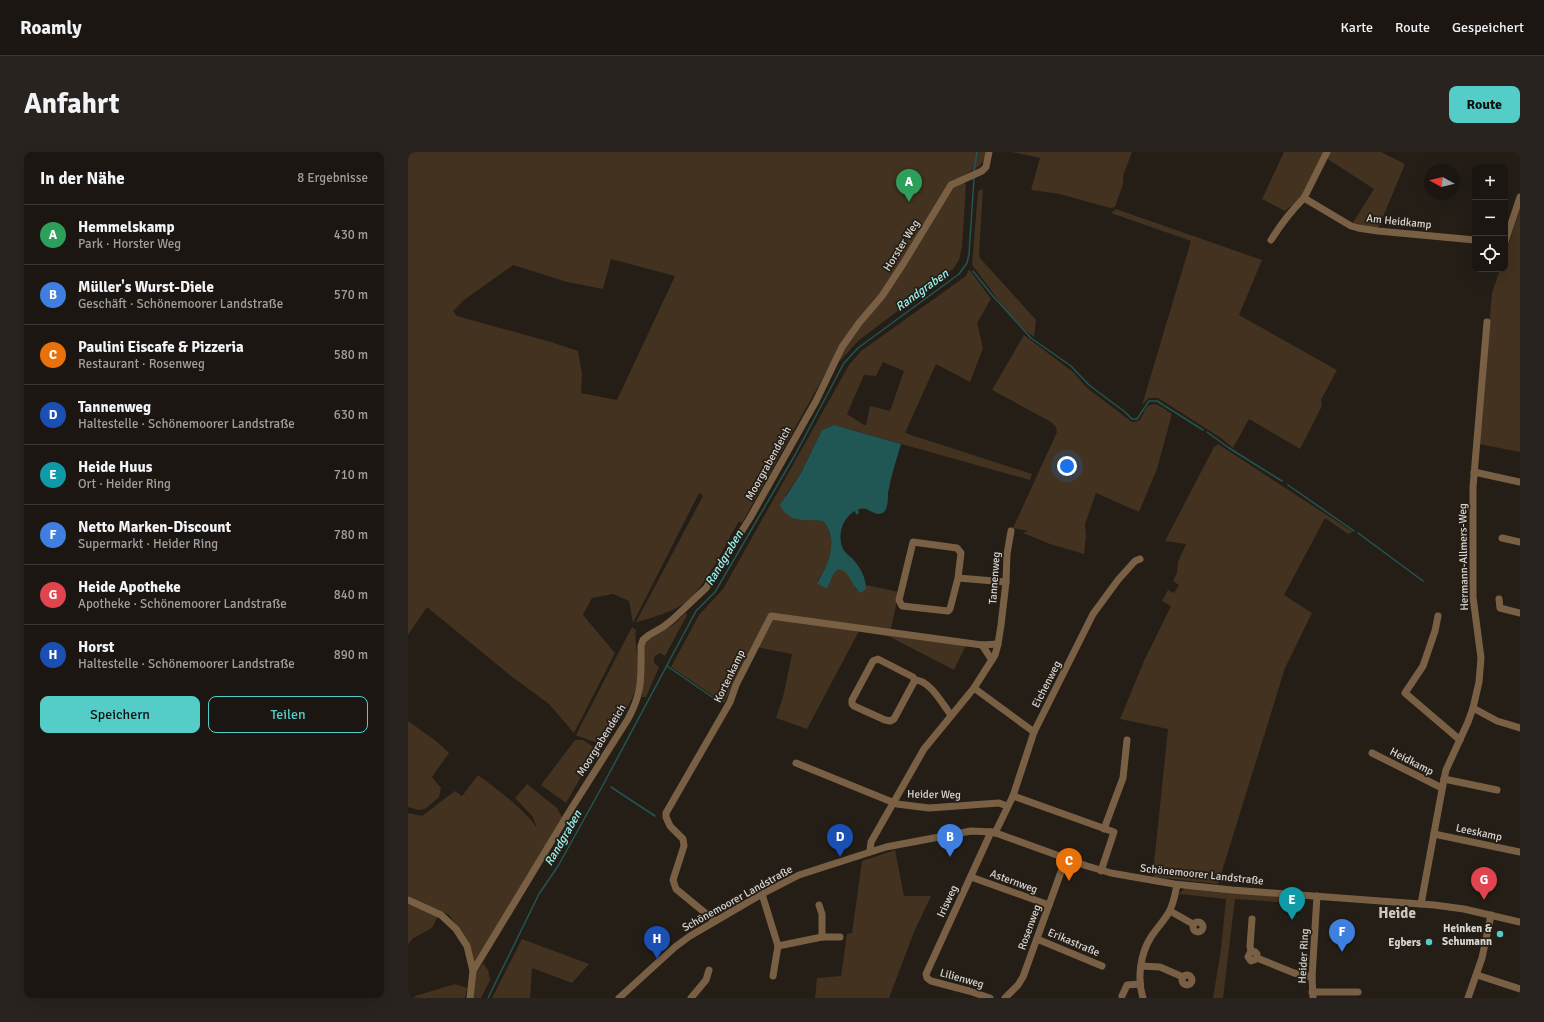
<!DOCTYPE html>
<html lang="de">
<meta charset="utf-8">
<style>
body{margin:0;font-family:Signika,sans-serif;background:#28231f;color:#f1f3f6}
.controls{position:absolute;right:12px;top:12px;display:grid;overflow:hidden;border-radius:8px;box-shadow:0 4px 16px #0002}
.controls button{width:36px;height:36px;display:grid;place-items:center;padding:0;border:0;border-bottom:1px solid #393531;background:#1b1611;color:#f1f3f6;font:20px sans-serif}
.compass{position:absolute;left:1016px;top:12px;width:36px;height:36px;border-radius:50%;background:#1b1611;box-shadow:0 4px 16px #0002;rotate:278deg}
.you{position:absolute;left:659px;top:314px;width:14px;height:14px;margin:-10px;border:3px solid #fff;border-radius:50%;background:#1a73e8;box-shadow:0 0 0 6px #1a73e833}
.badge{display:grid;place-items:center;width:26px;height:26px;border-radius:50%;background:#54cdc8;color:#fff;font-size:13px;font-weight:700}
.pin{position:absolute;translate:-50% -33px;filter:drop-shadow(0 1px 2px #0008)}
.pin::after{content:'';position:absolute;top:21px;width:14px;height:12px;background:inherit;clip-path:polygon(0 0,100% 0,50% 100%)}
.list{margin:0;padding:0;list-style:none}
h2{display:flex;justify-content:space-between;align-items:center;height:52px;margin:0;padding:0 16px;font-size:17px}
h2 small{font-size:13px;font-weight:400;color:#a09f9f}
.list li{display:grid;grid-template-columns:26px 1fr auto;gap:12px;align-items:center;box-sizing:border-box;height:60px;padding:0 16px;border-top:1px solid #393531}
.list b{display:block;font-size:15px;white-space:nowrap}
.list p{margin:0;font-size:13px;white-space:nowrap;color:#a09f9f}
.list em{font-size:13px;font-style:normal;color:#a09f9f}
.actions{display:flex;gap:8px;padding:12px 16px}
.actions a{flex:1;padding:9px 0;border:1px solid #54cdc8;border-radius:8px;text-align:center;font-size:14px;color:#54cdc8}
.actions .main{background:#54cdc8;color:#111}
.icon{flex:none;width:22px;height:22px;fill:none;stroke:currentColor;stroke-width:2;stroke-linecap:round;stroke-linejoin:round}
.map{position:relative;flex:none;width:1112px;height:846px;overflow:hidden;border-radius:8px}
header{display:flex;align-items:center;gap:24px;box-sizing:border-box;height:56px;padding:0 20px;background:#1b1611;border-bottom:1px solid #393531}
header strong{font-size:19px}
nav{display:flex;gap:22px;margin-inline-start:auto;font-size:14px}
.intro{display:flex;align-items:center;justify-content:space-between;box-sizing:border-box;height:96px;padding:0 24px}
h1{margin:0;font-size:28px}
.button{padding:10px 18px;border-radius:8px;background:#54cdc8;color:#111;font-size:14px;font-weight:700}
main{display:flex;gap:24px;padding:0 24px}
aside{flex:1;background:#1b1611;border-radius:8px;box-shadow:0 4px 16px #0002}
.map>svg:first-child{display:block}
.green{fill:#42321f;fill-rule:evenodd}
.water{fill:#205654}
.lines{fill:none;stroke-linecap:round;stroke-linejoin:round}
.stream{stroke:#205654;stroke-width:1.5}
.minor{stroke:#796044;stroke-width:7}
.poi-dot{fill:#54cdc8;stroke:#241e17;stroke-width:1.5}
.labels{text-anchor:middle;stroke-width:3.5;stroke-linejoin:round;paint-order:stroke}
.street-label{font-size:11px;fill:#d9d5d0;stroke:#241e17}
.poi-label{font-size:11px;font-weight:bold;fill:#d9d5d0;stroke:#241e17;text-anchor:end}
.water-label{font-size:12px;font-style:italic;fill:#9af4ef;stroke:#241e17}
.district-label{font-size:15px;font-weight:bold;fill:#cfc7be;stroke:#241e17}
</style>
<header>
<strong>Roamly</strong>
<nav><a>Karte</a><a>Route</a><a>Gespeichert</a></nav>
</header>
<div class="intro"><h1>Anfahrt</h1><a class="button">Route</a></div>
<main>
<aside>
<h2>In der Nähe<small>8 Ergebnisse</small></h2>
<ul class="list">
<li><span class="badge" style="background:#2e9e5b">A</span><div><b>Hemmelskamp</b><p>Park · Horster Weg</p></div><em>430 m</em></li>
<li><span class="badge" style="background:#3f7fe0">B</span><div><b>Müller's Wurst-Diele</b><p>Geschäft · Schönemoorer Landstraße</p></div><em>570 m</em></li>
<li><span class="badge" style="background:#e8710a">C</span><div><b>Paulini Eiscafe &amp; Pizzeria</b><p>Restaurant · Rosenweg</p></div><em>580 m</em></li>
<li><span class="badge" style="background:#1a4fb4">D</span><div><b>Tannenweg</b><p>Haltestelle · Schönemoorer Landstraße</p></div><em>630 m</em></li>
<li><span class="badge" style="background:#0f9aa8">E</span><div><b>Heide Huus</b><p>Ort · Heider Ring</p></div><em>710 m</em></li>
<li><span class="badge" style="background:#3f7fe0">F</span><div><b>Netto Marken-Discount</b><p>Supermarkt · Heider Ring</p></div><em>780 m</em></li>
<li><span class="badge" style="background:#e0444e">G</span><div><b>Heide Apotheke</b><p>Apotheke · Schönemoorer Landstraße</p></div><em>840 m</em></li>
<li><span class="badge" style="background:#1a4fb4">H</span><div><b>Horst</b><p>Haltestelle · Schönemoorer Landstraße</p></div><em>890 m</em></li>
</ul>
<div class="actions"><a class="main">Speichern</a><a>Teilen</a></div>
</aside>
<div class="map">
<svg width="1112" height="846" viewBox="0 0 1112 846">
<rect width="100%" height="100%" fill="#241e17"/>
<!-- green -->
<g class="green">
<path d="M0 0H578C575 18 564 16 552 26L494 111 426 206 334 371 331 369C317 393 298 435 277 451 266 459 241 467 228 470L295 344 291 341 225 471 221 449 205 442 184 446 175 463 207 501 166 581 141 552 103 524 19 455 0 483ZM203 107 267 124 209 248 173 241 174 221 170 199 143 190 49 164 45 159 56 148 105 113 159 130 195 137Z"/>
<polygon points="604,0 724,0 715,24 715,32 707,55 702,56 652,42 623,38 632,6"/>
<polygon points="876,0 916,0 893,45 877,59 854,47"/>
<polygon points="921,0 973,0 997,12 970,77 944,72 966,37 918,6"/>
<polygon points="554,30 558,32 554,95 551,108 545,117 450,189 432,209 429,208 545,35"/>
<path d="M575 37 571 102 572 106 628 168 626 185C601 167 583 137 564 113L570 39Z"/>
<polygon points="708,57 854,108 831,163 929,218 913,248 914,254 892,297 841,267 825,296 813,286 750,246 741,246 734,253 783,89 703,61"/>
<polygon points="1112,57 1112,300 1071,292 1084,141 1092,117 1097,117 1097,103"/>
<path d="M561 117 583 147 569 171 575 196 562 230 528 212 497 281 624 322 622 328 426 273 414 278 393 321 377 344 405 368 415 369C431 388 421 412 409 430L419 437 425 423 430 417C442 419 444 428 448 438L458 437V433L491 440 482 481 558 493 546 518 482 485 451 479 399 577 368 566 375 545 384 502 348 495 362 473 360 462 316 551 263 515 291 463 315 437 441 213 453 199 558 124ZM475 210 496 219 482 259 462 254 458 273H456L439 262 456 223 468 224Z"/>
<path d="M616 183 665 220 679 236 724 270 731 269C734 265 736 259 739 255 746 247 758 258 764 262L749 317 731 360 688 341 677 372 678 384 676 402 642 392 615 381 620 379 605 376 649 280 648 275 643 270 584 238Z"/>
<polygon points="810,292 945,380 940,382 917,366 876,443 904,461 877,516 810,732 746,725 745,721 760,577 712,567 736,509 763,454 754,449 760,438 766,441 771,433 765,429 769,421 770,410 778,392 757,389 806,295"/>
<polygon points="278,461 279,463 257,504 252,501 246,505 246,511 251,515 238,545 234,545 235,500 237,489 241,486 265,473"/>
<path d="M224 475 228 478C226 493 231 507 231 521 229 548 209 571 193 591 184 591 178 585 168 584L171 577Z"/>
<polygon points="0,569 28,589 41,601 24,625 33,636 31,645 17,657 11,658 0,655"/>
<polygon points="167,588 175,588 189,597 158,651 133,633"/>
<path d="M70 623C91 639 113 654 129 676L125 665 107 646 119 632 149 656 155 667 68 811 65 809 57 785 41 763 0 746V661L14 664 47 639 54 644Z"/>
<polygon points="487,698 496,744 523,744 506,780 481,846 407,846 409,826 433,824 439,782 444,781 454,709"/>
<polygon points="777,736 897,746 895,749 884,751 827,747 815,846 805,846 813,797 818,747 771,742"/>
<polygon points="0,752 30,764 24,776 4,787 0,793"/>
<polygon points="114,787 181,812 164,831 124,816 122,846 84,846"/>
<polygon points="75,811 80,818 82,828 73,846 65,846 67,823"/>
<polygon points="47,832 59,836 57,846 6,846 7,844"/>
</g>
<!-- water -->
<path class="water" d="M426 273 493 292C488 309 483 324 480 341 480 347 480 356 476 360 466 367 460 352 450 358L451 361 448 363 447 359C434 366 429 384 435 397 437 400 441 404 444 406 452 415 458 425 458 437L453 441C442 434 444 420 430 417L425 423 419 437 409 431C421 412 431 387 415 369 397 367 381 372 372 353L393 321 414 278Z"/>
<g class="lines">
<!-- stream -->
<g class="stream">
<polyline points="566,20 569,0"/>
<polyline points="565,119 584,143 623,186 663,214 681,233 717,260 724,267 729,267 741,249 749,249 795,278"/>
<polyline points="799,280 821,296 874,329"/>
<polyline points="880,333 946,379"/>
<polyline points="950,381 1015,429"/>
<polyline points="259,514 313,551"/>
<polyline points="203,635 247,664"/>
<polyline points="80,846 131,742 150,714 195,633 288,459 307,440 387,303 436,211 450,196 551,122 559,111 561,102 566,26"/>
</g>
<!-- minor -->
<g class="minor">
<polyline points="919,0 896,46 943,74 950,76 970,79 1067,88"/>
<path d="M863 88C873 72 883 59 896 46"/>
<polyline points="1097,90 1112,45"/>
<polyline points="1066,320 1112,330"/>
<polyline points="1094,386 1112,390"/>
<polyline points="550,426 542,457 540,459 494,454 491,448 505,390 549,396 553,401 550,426 598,430"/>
<polyline points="1091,447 1092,456 1112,461"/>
<polyline points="1030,464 1027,479 1015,514 997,541 1052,588"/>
<polyline points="574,493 584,508"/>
<path d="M507 528 486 567 482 569 477 568 446 554 444 552V548L465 509 470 507 505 525 507 528C522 528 535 553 543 563"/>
<polyline points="566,536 626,580"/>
<polyline points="1065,556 1089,569 1112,576"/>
<polyline points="964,601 1034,636"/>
<polyline points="388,611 489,652 521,656 591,651 599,654"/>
<polyline points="1036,627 1089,638"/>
<polyline points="605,644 706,680 693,719"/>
<polyline points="696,677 715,626 719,588"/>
<polyline points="587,681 605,644 626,580 685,462 710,428 727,409 732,407"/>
<polyline points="1026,682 1112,700"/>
<polyline points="462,699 463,690 516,597 566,536 587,503 590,492 593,473 598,430 599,402 603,379"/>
<polyline points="563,725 641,753"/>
<polyline points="354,742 370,794 365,824"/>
<polyline points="0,748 33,763 48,777 59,794 65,819"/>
<polyline points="1013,752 1036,627 1038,618 1060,570 1065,556 1071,530 1073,506 1065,445 1065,335 1079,170"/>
<polyline points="411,753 414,762 414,785"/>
<polyline points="762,759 785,772"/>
<polyline points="307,769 268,737 265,728 276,694 275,687 262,674 258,665 258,661 322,550 328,533 363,464 574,493 590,492"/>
<circle cx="790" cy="775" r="5"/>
<polyline points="629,787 694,814"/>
<polyline points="370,794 414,785 432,785"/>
<polyline points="843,799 842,794 844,767"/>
<polyline points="849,806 849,802 847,800 843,799 840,805 843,809 846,808 849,806 886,821 904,825"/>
<polyline points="733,814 752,815 775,825"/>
<circle cx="779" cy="828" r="5"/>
<polyline points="1069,823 1112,837"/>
<polyline points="904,840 950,840"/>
<polyline points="714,844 719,833 732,832"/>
<path d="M62 846 65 819 163 657 220 567C235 540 233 524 233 494L235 488 241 483 255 475 264 468 298 436 342 366 408 249 434 195 451 171 474 144 495 112 543 33 574 19 578 15 581 0"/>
<polyline points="211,846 267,795 282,784 354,742 391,723 478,695 563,679 585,680 679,714 703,721 766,732 824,738 1026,753 1056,757 1112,770"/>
<polyline points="283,846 298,828 301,818"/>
<polyline points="582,846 561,839 523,829 519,826 518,822 583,680"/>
<polyline points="597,846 610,833 615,825 658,706"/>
<path d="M735 846C729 827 732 802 743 785 749 776 756 769 761 760 766 751 767 742 769 733"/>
<polyline points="905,846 904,825 909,744"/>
<polyline points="1060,846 1074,806 1083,763"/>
</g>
</g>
<!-- markers -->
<g class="poi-dot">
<circle cx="1092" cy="782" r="4"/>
<circle cx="1021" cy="790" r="4"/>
</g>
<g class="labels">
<!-- street labels -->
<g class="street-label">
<text transform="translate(991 69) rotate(6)" y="4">Am Heidkamp</text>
<text transform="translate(493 93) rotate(-58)" y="4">Horster Weg</text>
<text transform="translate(360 311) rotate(-61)" y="4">Moorgrabendeich</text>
<text transform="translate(1055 405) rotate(-91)" y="4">Hermann-Allmers-Weg</text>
<text transform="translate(586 426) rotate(-86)" y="4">Tannenweg</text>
<text transform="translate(321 524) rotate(-64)" y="4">Kortenkamp</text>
<text transform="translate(638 532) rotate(-63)" y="4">Eichenweg</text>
<text transform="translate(193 588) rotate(-58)" y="4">Moorgrabendeich</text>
<text transform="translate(1004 609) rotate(27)" y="4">Heidkamp</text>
<text transform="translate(526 642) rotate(1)" y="4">Heider Weg</text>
<text transform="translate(1071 680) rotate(12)" y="4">Leeskamp</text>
<text transform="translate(794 722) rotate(6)" y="4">Schönemoorer Landstraße</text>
<text transform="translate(606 729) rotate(20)" y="4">Asternweg</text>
<text transform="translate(329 746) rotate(-29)" y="4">Schönemoorer Landstraße</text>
<text transform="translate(539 749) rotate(-65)" y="4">Irisweg</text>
<text transform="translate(621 775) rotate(-70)" y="4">Rosenweg</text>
<text transform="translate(666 790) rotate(23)" y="4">Erikastraße</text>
<text transform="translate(895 804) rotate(-87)" y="4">Heider Ring</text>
<text transform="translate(554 826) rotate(16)" y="4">Lilienweg</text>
</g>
<!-- poi labels -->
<g class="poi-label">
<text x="1084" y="780">Heinken &amp;<tspan x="1084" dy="13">Schumann</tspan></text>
<text x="1013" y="794">Egbers</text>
</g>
<!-- water labels -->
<g class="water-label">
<text transform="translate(514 138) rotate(-36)" y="4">Randgraben</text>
<text transform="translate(316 406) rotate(-59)" y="4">Randgraben</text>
<text transform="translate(155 686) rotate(-60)" y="4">Randgraben</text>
</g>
<!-- district labels -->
<g class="district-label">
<text x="989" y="766">Heide</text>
</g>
</g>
</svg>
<div class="controls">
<button>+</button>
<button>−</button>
<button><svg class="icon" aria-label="locate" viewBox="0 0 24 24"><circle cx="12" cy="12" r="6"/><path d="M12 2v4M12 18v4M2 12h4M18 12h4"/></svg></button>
</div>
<svg class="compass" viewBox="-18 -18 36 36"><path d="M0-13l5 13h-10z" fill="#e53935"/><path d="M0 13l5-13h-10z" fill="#a09f9f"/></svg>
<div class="you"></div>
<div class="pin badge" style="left:501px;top:50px;background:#2e9e5b">A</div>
<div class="pin badge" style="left:542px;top:705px;background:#3f7fe0">B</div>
<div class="pin badge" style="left:661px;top:729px;background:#e8710a">C</div>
<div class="pin badge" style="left:432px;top:705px;background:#1a4fb4">D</div>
<div class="pin badge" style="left:884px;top:768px;background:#0f9aa8">E</div>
<div class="pin badge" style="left:934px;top:800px;background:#3f7fe0">F</div>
<div class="pin badge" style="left:1076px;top:748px;background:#e0444e">G</div>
<div class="pin badge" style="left:249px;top:807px;background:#1a4fb4">H</div>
</div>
</main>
